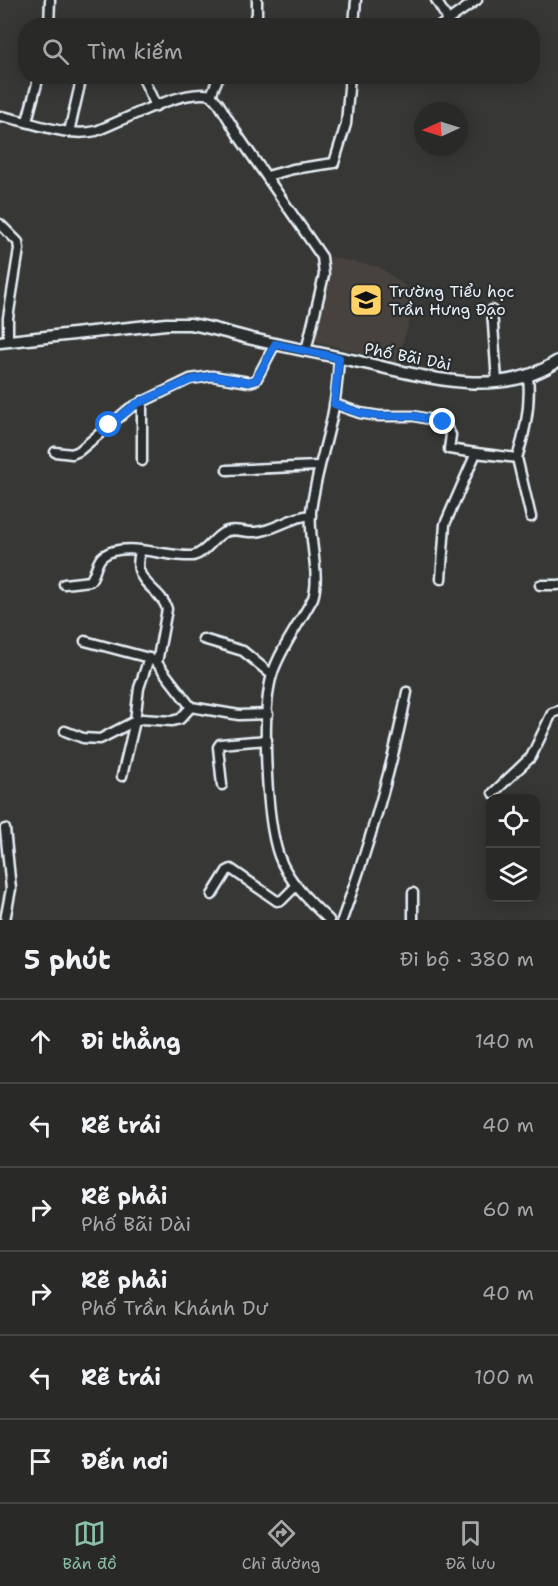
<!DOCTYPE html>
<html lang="vi">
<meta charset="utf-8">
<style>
body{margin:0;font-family:"Shantell Sans",sans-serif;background:#353534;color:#f1f3f6}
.controls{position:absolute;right:18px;bottom:18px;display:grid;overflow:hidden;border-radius:12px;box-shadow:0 3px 15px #0003}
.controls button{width:54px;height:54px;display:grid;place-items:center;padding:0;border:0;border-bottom:2px solid #454545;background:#292928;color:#f1f3f6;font:30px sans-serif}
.compass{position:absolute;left:414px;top:102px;width:54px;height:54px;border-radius:50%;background:#292928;box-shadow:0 3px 15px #0003;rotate:266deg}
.stop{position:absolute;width:18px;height:18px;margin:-14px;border:4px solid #1a73e8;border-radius:50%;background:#fff}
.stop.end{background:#1a73e8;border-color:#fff;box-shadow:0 2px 6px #0008}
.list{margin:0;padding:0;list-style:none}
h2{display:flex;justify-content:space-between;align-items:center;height:78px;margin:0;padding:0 24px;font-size:26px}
h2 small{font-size:20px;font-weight:400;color:#a5a6a8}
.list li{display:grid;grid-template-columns:39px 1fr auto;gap:18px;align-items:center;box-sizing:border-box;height:84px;padding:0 24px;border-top:2px solid #454545}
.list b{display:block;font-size:22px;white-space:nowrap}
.list p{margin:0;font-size:20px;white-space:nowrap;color:#a5a6a8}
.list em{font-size:20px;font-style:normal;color:#a5a6a8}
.icon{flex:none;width:33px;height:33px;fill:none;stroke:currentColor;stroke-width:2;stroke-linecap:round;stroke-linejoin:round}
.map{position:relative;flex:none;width:558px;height:920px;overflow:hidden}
.search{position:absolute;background:#292928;box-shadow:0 3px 15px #0003;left:18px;right:18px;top:18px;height:66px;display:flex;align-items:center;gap:15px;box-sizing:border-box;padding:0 21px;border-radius:24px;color:#a5a6a8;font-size:22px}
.sheet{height:582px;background:#292928}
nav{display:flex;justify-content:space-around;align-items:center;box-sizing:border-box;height:84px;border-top:2px solid #454545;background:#292928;font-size:16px;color:#a5a6a8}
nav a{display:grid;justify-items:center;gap:3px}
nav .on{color:#8abfa5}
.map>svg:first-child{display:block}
.built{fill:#46433d}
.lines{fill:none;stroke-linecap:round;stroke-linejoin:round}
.minor-casing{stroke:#e8f1f8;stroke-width:13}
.tertiary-casing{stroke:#e8f1f8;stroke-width:15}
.minor{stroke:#2a2d2e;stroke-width:8}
.tertiary{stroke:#2a2d2e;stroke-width:10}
.route{stroke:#1a73e8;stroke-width:8}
.labels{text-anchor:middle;stroke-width:4.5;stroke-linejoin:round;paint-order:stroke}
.poi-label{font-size:16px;fill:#e8f1f8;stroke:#2a2d2e;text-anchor:start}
.street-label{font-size:16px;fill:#e8f1f8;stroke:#2a2d2e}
</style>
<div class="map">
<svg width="558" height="920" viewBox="0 0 558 920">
<rect width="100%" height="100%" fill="#373735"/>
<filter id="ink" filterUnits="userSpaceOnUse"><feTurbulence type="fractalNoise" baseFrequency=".0167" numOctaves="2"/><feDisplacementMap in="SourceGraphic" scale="12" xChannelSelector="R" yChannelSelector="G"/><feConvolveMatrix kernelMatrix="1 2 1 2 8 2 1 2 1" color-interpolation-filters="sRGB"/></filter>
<g filter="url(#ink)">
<!-- built -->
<polygon class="built" points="331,257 380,267 408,288 412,312 397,363 312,340"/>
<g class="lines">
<defs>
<g id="minor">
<polyline points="436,0 448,20"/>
<polyline points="49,26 50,0"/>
<polyline points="250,26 257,15 257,0"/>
<polyline points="354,26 356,0"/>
<polyline points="440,26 477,0"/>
<polyline points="142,76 156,106"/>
<polyline points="211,95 219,76"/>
<path d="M0 116C31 121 66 138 96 131 125 120 182 88 211 95L219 104 239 137 322 257 324 275 306 351"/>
<polyline points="27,121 39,76"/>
<polyline points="69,132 82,76"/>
<polyline points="267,176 293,169 334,163 346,124 350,76"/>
<polyline points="0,224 18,242 19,249 8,318 8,341"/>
<polyline points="492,310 497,382"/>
<polyline points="334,404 360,413 379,416 414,416 443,422 451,435 449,449 476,453"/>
<polyline points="55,452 72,454 79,451 130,408 190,379 212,376 249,382 256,380 275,344"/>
<polyline points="517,458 531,517"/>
<polyline points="142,461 142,401"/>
<polyline points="227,470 318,466"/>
<path d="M140 551C139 557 137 564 139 570 143 586 163 593 167 609L157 663"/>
<path d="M441 579 445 524 476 453 517 458C525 433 531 404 528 377"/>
<path d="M64 584 90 581C96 574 96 561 103 556 124 540 169 558 193 556 207 552 211 540 223 533 233 527 245 533 256 532 276 530 289 517 311 515"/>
<polyline points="540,585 558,585"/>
<polyline points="203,639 243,651 272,675"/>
<polyline points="85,641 149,658 157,663 191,707 239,715 268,714"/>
<polyline points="65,731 83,738 100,739 135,721 142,719 172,721 180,719 191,707"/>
<polyline points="122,776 135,721 139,688 149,658"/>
<polyline points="222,785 218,747 220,744 267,740"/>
<polyline points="493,793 531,757 552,713 558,711"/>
<polyline points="212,895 227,871 231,869 277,901 282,900 296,886"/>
<polyline points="5,920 11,889 5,829"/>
<path d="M329 920C310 902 288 881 279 856 266 820 261 711 272 675 279 651 301 621 313 598 321 574 308 539 311 511 315 479 325 449 332 417 336 398 338 377 339 358"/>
<path d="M342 920C369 845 392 770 407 692"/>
<polyline points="413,920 413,893"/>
</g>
<path id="tertiary" d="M0 342 166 324H190C210 327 228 333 248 338 286 347 325 354 364 363 427 377 500 400 558 361"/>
</defs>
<!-- minor casing -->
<use href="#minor" class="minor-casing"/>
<!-- tertiary casing -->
<use href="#tertiary" class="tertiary-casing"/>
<!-- minor -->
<use href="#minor" class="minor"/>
<!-- tertiary -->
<use href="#tertiary" class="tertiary"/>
</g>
</g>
<g class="lines" filter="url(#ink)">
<!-- route -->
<polyline class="route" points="109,425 136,404 190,380 212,376 249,382 256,380 275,344 339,358 334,404 360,413 379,416 414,416 443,422"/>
</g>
<!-- icons -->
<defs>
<symbol id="school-square" viewBox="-11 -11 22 22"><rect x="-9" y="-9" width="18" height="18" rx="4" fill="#ffd166" stroke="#2a2d2e"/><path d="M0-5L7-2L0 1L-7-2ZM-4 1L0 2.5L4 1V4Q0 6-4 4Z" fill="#111"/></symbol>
</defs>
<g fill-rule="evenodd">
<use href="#school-square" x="347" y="281" width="38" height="38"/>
</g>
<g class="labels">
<!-- poi labels -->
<g class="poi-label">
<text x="389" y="297">Trường Tiểu học<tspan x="389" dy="18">Trần Hưng Đạo</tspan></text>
</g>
<!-- street labels -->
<g class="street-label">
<text transform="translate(408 356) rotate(11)" y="6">Phố Bãi Dài</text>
</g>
</g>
</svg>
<div class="controls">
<button><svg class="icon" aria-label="locate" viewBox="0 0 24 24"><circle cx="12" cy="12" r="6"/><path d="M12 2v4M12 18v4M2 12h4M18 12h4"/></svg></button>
<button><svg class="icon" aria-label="layers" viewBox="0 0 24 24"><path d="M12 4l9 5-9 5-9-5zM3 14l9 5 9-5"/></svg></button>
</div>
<svg class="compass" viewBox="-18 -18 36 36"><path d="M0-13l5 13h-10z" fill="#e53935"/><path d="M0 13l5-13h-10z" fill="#a5a6a8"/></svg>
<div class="stop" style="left:109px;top:425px"></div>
<div class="stop end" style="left:443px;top:422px"></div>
<div class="search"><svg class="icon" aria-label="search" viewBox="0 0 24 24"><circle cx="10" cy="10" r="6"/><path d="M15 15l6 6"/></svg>Tìm kiếm</div>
</div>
<section class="sheet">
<h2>5 phút<small>Đi bộ · 380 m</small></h2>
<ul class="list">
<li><svg class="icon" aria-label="ahead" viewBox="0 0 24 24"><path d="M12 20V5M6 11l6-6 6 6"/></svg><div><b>Đi thẳng</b></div><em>140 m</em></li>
<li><svg class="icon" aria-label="left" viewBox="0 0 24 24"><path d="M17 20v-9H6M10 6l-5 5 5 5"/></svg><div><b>Rẽ trái</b></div><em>40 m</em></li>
<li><svg class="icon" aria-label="right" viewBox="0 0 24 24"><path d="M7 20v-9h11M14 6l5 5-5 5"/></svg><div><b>Rẽ phải</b><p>Phố Bãi Dài</p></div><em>60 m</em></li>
<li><svg class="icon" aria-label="right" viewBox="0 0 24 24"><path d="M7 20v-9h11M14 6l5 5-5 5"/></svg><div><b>Rẽ phải</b><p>Phố Trần Khánh Dư</p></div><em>40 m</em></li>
<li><svg class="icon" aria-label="left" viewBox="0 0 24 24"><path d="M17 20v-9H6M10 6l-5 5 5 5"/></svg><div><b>Rẽ trái</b></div><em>100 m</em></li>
<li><svg class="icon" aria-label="arrive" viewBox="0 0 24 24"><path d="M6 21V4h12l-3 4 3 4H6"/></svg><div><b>Đến nơi</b></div></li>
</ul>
</section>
<nav>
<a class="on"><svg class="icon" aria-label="map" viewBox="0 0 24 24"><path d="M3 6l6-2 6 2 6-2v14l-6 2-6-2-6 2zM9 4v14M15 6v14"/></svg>Bản đồ</a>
<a><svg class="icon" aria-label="directions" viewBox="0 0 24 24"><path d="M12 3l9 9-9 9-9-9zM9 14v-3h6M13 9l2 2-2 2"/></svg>Chỉ đường</a>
<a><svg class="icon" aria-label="saved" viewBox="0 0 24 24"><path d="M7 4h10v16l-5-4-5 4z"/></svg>Đã lưu</a>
</nav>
